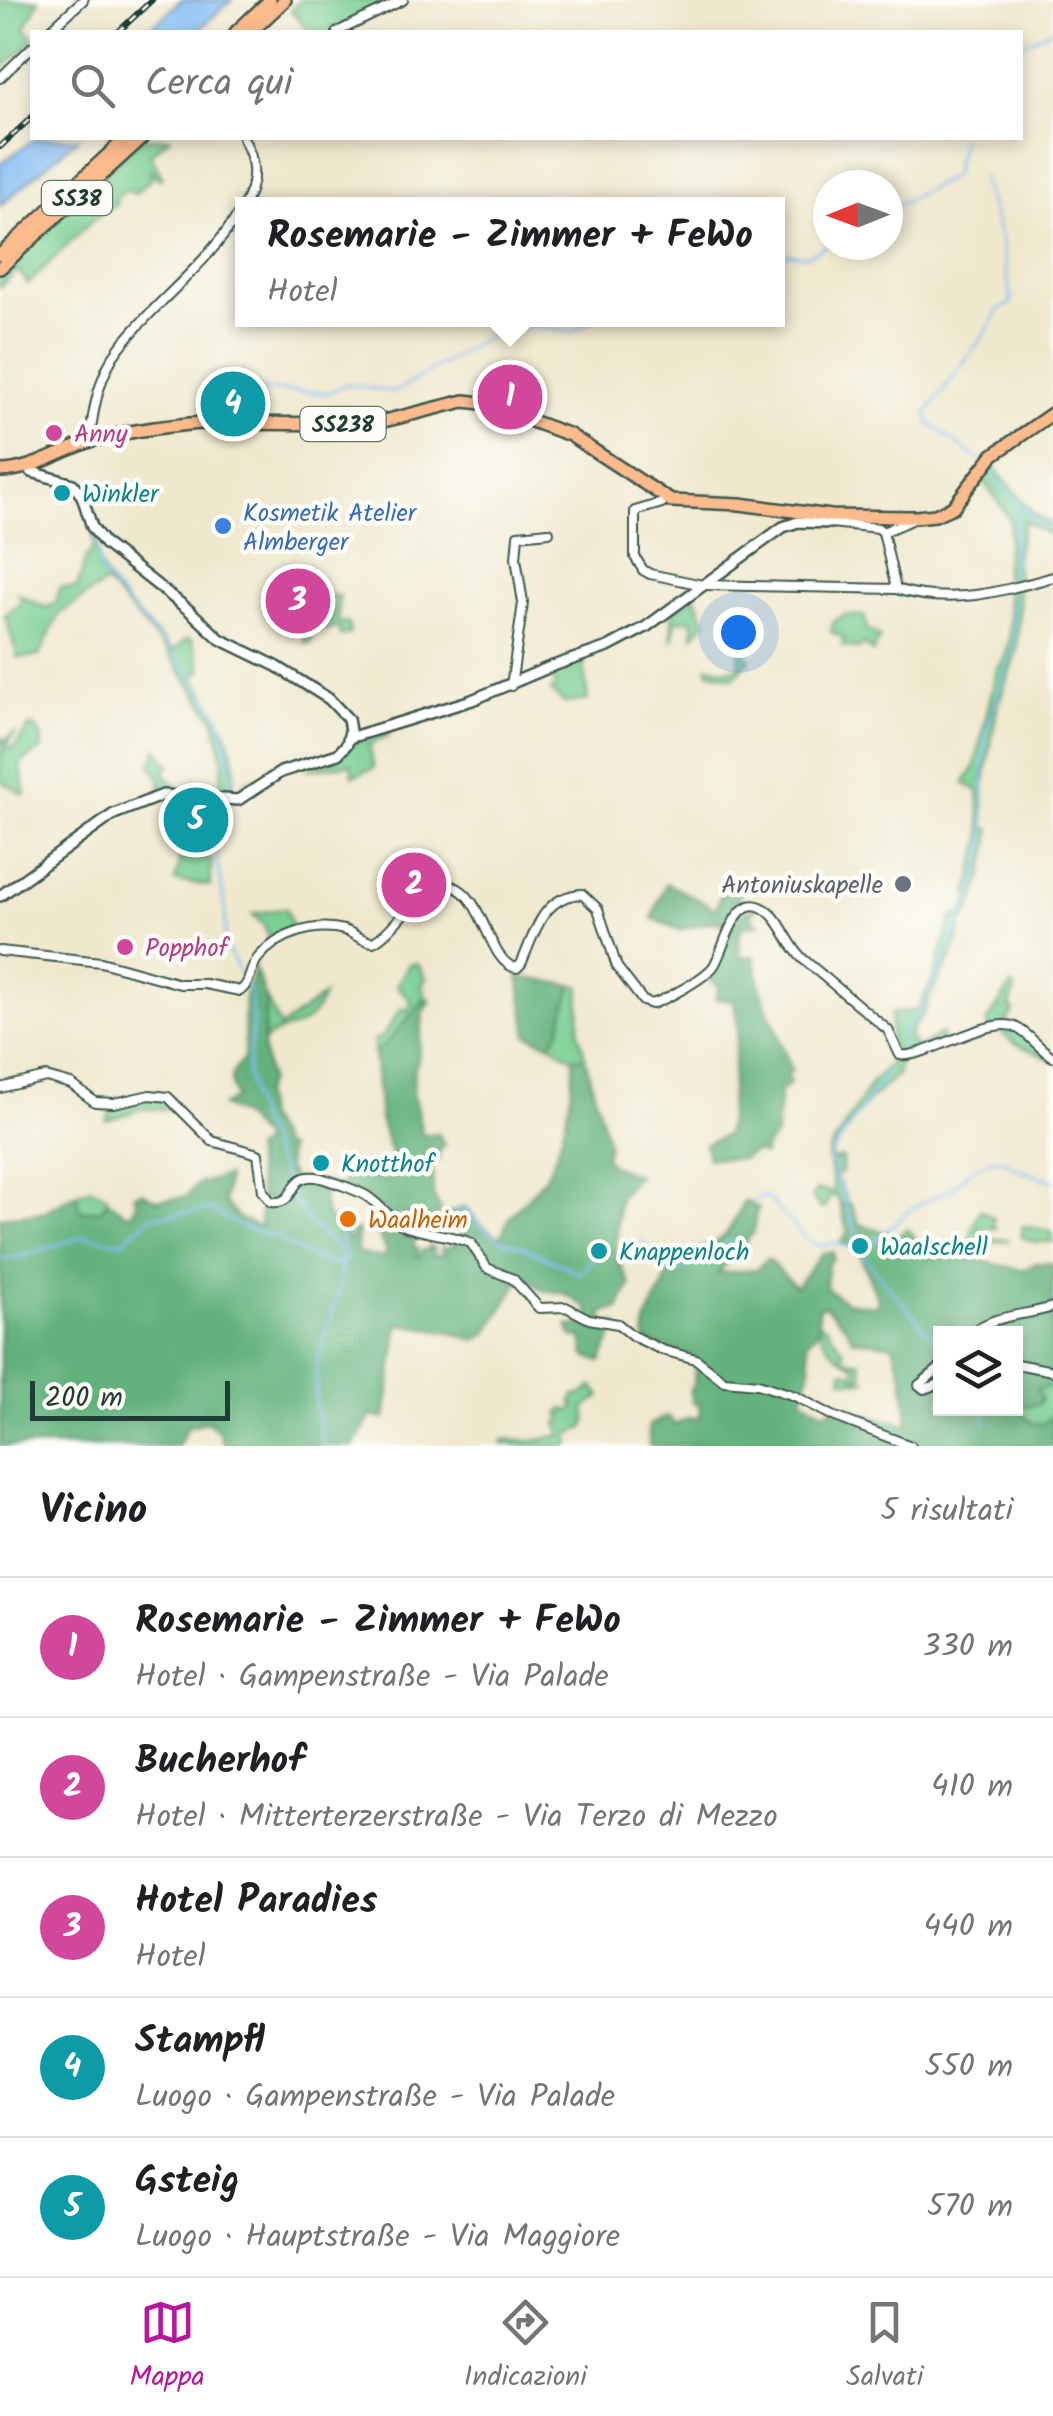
<!DOCTYPE html>
<html lang="it">
<meta charset="utf-8">
<style>
body{margin:0;font-family:Kalam,sans-serif;background:#f2f2f2;color:#202124}
.controls{position:absolute;right:30px;bottom:30px;display:grid;overflow:hidden;border-radius:0px;box-shadow:0 5px 15px #0003}
.controls button{width:90px;height:90px;display:grid;place-items:center;padding:0;border:0;border-bottom:2px solid #e0e0e0;background:#fff;color:#202124;font:50px sans-serif}
.compass{position:absolute;left:813px;top:170px;width:90px;height:90px;border-radius:50%;background:#fff;box-shadow:0 5px 15px #0003;rotate:269deg}
.scale{position:absolute;left:30px;bottom:25px;width:200px;box-sizing:border-box;padding-left:10px;border:5px solid #1f3d34;border-top:0;font-size:28px;line-height:35px;white-space:nowrap;color:#1f3d34;-webkit-text-stroke:8px #fdfcf7;paint-order:stroke}
.you{position:absolute;left:738px;top:632px;width:35px;height:35px;margin:-25px;border:8px solid #fff;border-radius:50%;background:#1a73e8;box-shadow:0 0 0 15px #1a73e833}
.badge{display:grid;place-items:center;width:65px;height:65px;border-radius:50%;background:#b5179e;color:#fff;font-size:32px;font-weight:700}
.pin{position:absolute;translate:-50% -50%;border:5px solid #fff;box-shadow:0 2px 10px #0006}
.popup{position:absolute;left:235px;top:197px;width:550px;height:130px;box-sizing:border-box;display:grid;place-content:center;border-radius:0px;background:#fff;filter:drop-shadow(0 2px 8px #0005);font-size:32px;white-space:nowrap;color:#757577}
.popup b{font-size:38px;color:#202124}
.popup::after{content:'';position:absolute;left:50%;top:100%;margin-left:-20px;border:20px solid transparent;border-top-color:#fff}
.list{margin:0;padding:0;list-style:none}
h2{display:flex;justify-content:space-between;align-items:center;height:130px;margin:0;padding:0 40px;font-size:42px}
h2 small{font-size:32px;font-weight:400;color:#757577}
.list li{display:grid;grid-template-columns:65px 1fr auto;gap:30px;align-items:center;box-sizing:border-box;height:140px;padding:0 40px;border-top:2px solid #e0e0e0}
.list b{display:block;font-size:38px;white-space:nowrap}
.list p{margin:0;font-size:32px;white-space:nowrap;color:#757577}
.list em{font-size:32px;font-style:normal;color:#757577}
.icon{flex:none;width:55px;height:55px;fill:none;stroke:currentColor;stroke-width:2;stroke-linecap:round;stroke-linejoin:round}
.map{position:relative;flex:none;width:1053px;height:1446px;overflow:hidden}
.search{position:absolute;background:#fff;box-shadow:0 5px 15px #0003;left:30px;right:30px;top:30px;height:110px;display:flex;align-items:center;gap:25px;box-sizing:border-box;padding:0 35px;border-radius:0px;color:#757577;font-size:38px}
.sheet{height:830px;background:#fff}
nav{display:flex;justify-content:space-around;align-items:center;box-sizing:border-box;height:140px;border-top:2px solid #e0e0e0;background:#fff;font-size:28px;color:#757577}
nav a{display:grid;justify-items:center;gap:5px}
nav .on{color:#b5179e}
.map>svg:first-child{display:block}
.green{fill:#7acf93;stroke:#4c8664;stroke-width:2.5}
.forest{fill:#63b27d;stroke:#417858;stroke-width:2.5;fill-rule:evenodd}
.water{fill:#83bdf4;stroke:#517d94;stroke-width:2.5}
.lines{fill:none;stroke-linecap:round;stroke-linejoin:round}
.stream{stroke:#83bdf4;stroke-width:2.5}
.minor-casing{stroke:#3e574b;stroke-width:12}
.tertiary-casing{stroke:#3e574b;stroke-width:14}
.primary-casing{stroke:#3e574b;stroke-width:16}
.trunk-casing{stroke:#3e574b;stroke-width:16}
.minor{stroke:#fff;stroke-width:8}
.tertiary{stroke:#fff;stroke-width:9}
.primary{stroke:#fbbb8d;stroke-width:11}
.trunk{stroke:#fbbb8d;stroke-width:11}
.rail-casing{stroke:#1f3d34;stroke-width:6}
.rail{stroke:#fdfcf7;stroke-width:2.5;stroke-dasharray:8;stroke-linecap:butt}
.hotel-dot{fill:#d1479c;stroke:#fdfcf7;stroke-width:4}
.culture-dot{fill:#0f9aa8;stroke:#fdfcf7;stroke-width:4}
.shop-dot{fill:#3f7fe0;stroke:#fdfcf7;stroke-width:4}
.worship-dot{fill:#6b7280;stroke:#fdfcf7;stroke-width:4}
.food-dot{fill:#e8710a;stroke:#fdfcf7;stroke-width:4}
.labels{text-anchor:middle;stroke-width:9;stroke-linejoin:round;paint-order:stroke}
.shield{fill:#fdfcf7;stroke:#62766e;stroke-width:2.5}
.shield-label{font-size:22px;font-weight:bold;fill:#1f3d34}
.hotel-label{font-size:25px;fill:#b23c85;stroke:#fdfcf7;text-anchor:start}
.culture-label{font-size:25px;fill:#0d838f;stroke:#fdfcf7;text-anchor:start}
.shop-label{font-size:25px;fill:#366cbe;stroke:#fdfcf7;text-anchor:start}
.worship-label{font-size:25px;fill:#5b616d;stroke:#fdfcf7;text-anchor:end}
.food-label{font-size:25px;fill:#c56008;stroke:#fdfcf7;text-anchor:start}
</style>
<div class="map">
<svg width="1053" height="1446" viewBox="0 0 1053 1446">
<rect width="100%" height="100%" fill="#fdfcf7"/>
<filter id="ink" filterUnits="userSpaceOnUse"><feTurbulence type="fractalNoise" baseFrequency=".01" numOctaves="2"/><feDisplacementMap in="SourceGraphic" scale="20" xChannelSelector="R" yChannelSelector="G"/><feConvolveMatrix kernelMatrix="1 2 1 2 8 2 1 2 1" color-interpolation-filters="sRGB"/></filter>
<filter id="wash" filterUnits="userSpaceOnUse"><feTurbulence type="fractalNoise" baseFrequency=".0048" numOctaves="4" result="noise"/><feDisplacementMap in="SourceGraphic" scale="40" xChannelSelector="R" yChannelSelector="G"/><feGaussianBlur stdDeviation="2.25" result="paint"/><feColorMatrix in="noise" values="0 0 0 0 0 0 0 0 0 0 0 0 0 0 0 0 0 1.4 0 .05"/><feComposite in="paint" operator="in"/></filter>
<g filter="url(#wash)">
<rect width="100%" height="100%" fill="#efe8cd"/>
<!-- green -->
<g class="green">
<polygon points="0,0 39,0 25,28 32,36 32,42 0,70"/>
<polygon points="300,0 397,0 334,32 309,32 291,10"/>
<polygon points="142,138 170,138 150,154 162,177 159,179 151,169 149,171 153,177 134,194 127,190 115,199 117,204 92,220 28,284 18,270 0,287 0,273"/>
<path d="M992 465 1031 511 1053 527V537L1024 521 1015 557 1019 607 1017 650 997 707 984 786 985 827 990 829C991 848 976 911 961 923 961 948 938 978 929 999 926 1004 926 1011 923 1015 917 1023 913 1024 909 1035L917 1049 942 1033 943 1042 903 1057 896 1071 899 1073C870 1096 848 1125 830 1157L834 1160 842 1158V1173L836 1175 848 1204 840 1205 837 1196 829 1197 824 1209H821L812 1197 816 1190 834 1192 828 1156 831 1148 872 1082 889 1065C889 1047 891 1031 891 1013L917 1010 934 977 951 919 961 915 970 899 968 894 982 837 978 791 964 783 975 767 997 669C1021 645 1004 598 1005 568 1006 552 1010 536 1010 520L982 478Z"/>
<path d="M92 527C101 541 94 558 103 573 118 599 151 628 172 651L187 639 192 640 202 670 193 676C216 709 243 751 232 790L240 791 245 782 257 777 259 781C245 791 236 796 219 795L223 762 215 720 166 650 106 583 59 614 39 656 18 658 5 615 24 599 16 593 47 608 57 601 60 587 77 588 86 558 94 547Z"/>
<polygon points="323,595 339,596 338,622 348,623 350,634 340,636 339,628 310,631 311,643 305,644 301,611 316,613 317,607 322,607"/>
<polygon points="696,596 705,623 693,636 693,620 676,620 672,641 672,612"/>
<polygon points="845,615 864,616 867,629 880,637 873,652 862,644 859,649 842,646 844,638 831,632 834,621"/>
<polygon points="743,633 745,651 750,660 734,678 708,671 708,666 727,670 740,667 739,635"/>
<polygon points="583,660 588,700 564,703 551,691 556,685 548,672"/>
<polygon points="34,726 41,736 42,749 20,764 26,793 24,795 0,780 0,753 4,752 0,737 5,741 16,732 7,744 12,750 28,728"/>
<polygon points="386,730 389,735 369,745 374,768 353,776 351,764 307,770 339,758 352,744"/>
<polygon points="157,748 171,766 165,769 167,778 175,784 177,794 159,795 161,780 151,765"/>
<polygon points="182,851 212,860 210,886 175,881"/>
<polygon points="286,908 293,930 271,941 263,924 252,914"/>
<polygon points="417,963 426,978 422,985 426,998 383,1047 374,1052 374,1040 382,1037 401,1009 406,1010 412,1002 397,985 409,964"/>
<polygon points="572,985 580,986 579,1033 585,1057 573,1058 551,1045 560,1028"/>
<polygon points="1011,986 1015,988 1010,1007 1014,1011 1004,1025 1013,1025 1053,1057 1053,1061 1012,1042 1003,1034 1003,1026 988,1030 988,1021"/>
<path d="M323 996C306 1038 287 1021 264 1041L266 998 280 1028Z"/>
<path d="M150 1095 174 1101 168 1109H141L106 1121C113 1102 131 1099 150 1095Z"/>
<polygon points="91,1188 106,1195 108,1200 102,1210 79,1211 76,1194"/>
<polygon points="980,1210 994,1218 993,1225 996,1228 978,1229 982,1239 1010,1240 971,1244 972,1230"/>
<polygon points="1023,1226 1052,1231 1053,1242 1034,1242 1021,1237"/>
<path d="M818 1323 826 1327 844 1351 843 1359 861 1362 863 1375 855 1377 866 1380 860 1382 842 1379 843 1371 854 1373 856 1365C840 1362 820 1341 818 1323Z"/>
<polygon points="593,1386 601,1396 585,1408 587,1419 585,1427 568,1435 570,1443 567,1446 502,1444 503,1440 538,1440 562,1435 558,1424 563,1417 559,1415 563,1409 570,1411 575,1406 572,1401 575,1395 582,1395"/>
<polygon points="1041,1386 1053,1386 1053,1414 1045,1423 1033,1424 1016,1408 1016,1399"/>
</g>
<!-- forest -->
<g class="forest">
<polygon points="725,881 744,883 731,916 756,907 752,914 753,921 760,924 743,926 739,936 740,957 754,956 761,990 792,1071 787,1074 790,1084 780,1091 776,1135 764,1149 764,1155 756,1152 746,1155 744,1159 708,1158 705,1144 726,1135 738,1028 734,1001 715,999 719,986 702,975 710,970 729,927 714,921 680,930 653,919 653,916 666,883 716,909"/>
<path d="M254 966 266 998 263 1050 269 1080 263 1094 266 1118 283 1148H287V1169L295 1182 303 1178 342 1187 345 1174 392 1180 391 1153 380 1119 374 1052 383 1047 426 998 431 1000 423 1014 418 1061 414 1070 413 1092 422 1134H439L444 1145 438 1153 439 1160 432 1163 433 1195 441 1210 438 1215 422 1221 420 1217 396 1214 395 1219C371 1200 355 1187 323 1189L325 1212 338 1232H346L347 1239 352 1238 351 1231 358 1230 357 1249 360 1254 385 1258 386 1250 377 1234 390 1238 393 1229 405 1238 416 1234 414 1247 418 1249 417 1256 420 1257 422 1250H428L429 1246 434 1248 432 1256 445 1255 446 1253 441 1252 442 1247 450 1248 463 1233 465 1226 456 1216 430 1228 428 1223 460 1208 467 1209 480 1224 501 1238C512 1204 524 1206 542 1181 561 1155 575 1088 573 1058L585 1057 608 1144 605 1157 610 1164 638 1176 620 1196 618 1203 616 1255 630 1285 619 1309 604 1312 602 1322 618 1324 601 1362 585 1356 582 1338 573 1337 568 1326 584 1324 589 1317 588 1308 563 1293 542 1290 523 1275 487 1333 476 1340 445 1331 399 1324 385 1419 371 1416 354 1446H225L218 1431 208 1421 187 1427 178 1446H0V1217L42 1213 76 1194 80 1211 101 1210 108 1200 126 1214 132 1213 137 1203 134 1195 142 1192 156 1200 187 1197 197 1184 227 1176 224 1203 241 1220 260 1227 261 1202 253 1150 262 1143V1138L240 1115 222 1106 236 1098C228 1081 231 1072 244 1059L245 991 249 988Z"/>
<polygon points="519,977 572,985 560,1028 551,1045 528,1035"/>
<path d="M744 1201 759 1208 756 1212 754 1232 718 1273 756 1270 767 1259 796 1287 822 1253 833 1252V1260L828 1262 826 1288 846 1302 874 1306 879 1302 856 1245 840 1244 848 1233 840 1205 851 1204 859 1224 899 1236 906 1229C917 1236 920 1246 925 1258L954 1255 1023 1270 1036 1263 1053 1264V1386L1037 1389 1042 1398 1039 1404 1022 1406 1018 1403 1016 1334H940V1408H1016L1033 1424 1045 1423 1053 1414V1446H649V1425L668 1416 675 1425 687 1418H699L700 1404 693 1403 690 1390 694 1384 696 1359 646 1341C640 1314 665 1295 669 1269L658 1252C675 1257 708 1249 723 1237 731 1231 738 1211 744 1201ZM825 1306 846 1327 853 1339 893 1345 903 1376 908 1424 834 1408 824 1412 802 1398 811 1368 807 1342 818 1331V1308Z"/>
</g>
<!-- water -->
<g class="water">
<polygon points="181,0 232,0 196,32 146,32"/>
<polygon points="36,138 78,138 0,206 0,164"/>
</g>
<g class="lines">
<!-- stream -->
<g class="stream">
<polyline points="1020,45 1053,29"/>
<polyline points="888,210 953,176 962,138"/>
<polyline points="778,253 806,256 828,245"/>
<polyline points="237,389 328,393 346,384 395,392 492,334 531,326 572,332 593,320"/>
<polyline points="979,460 930,424 927,413 991,325 998,310 1012,303 1000,236 981,176"/>
<path d="M993 471C1009 498 1027 515 1053 532"/>
<polyline points="95,539 101,574 184,666 220,717 233,775 227,794"/>
<polyline points="1011,584 1017,506"/>
<polyline points="222,806 213,836 225,908 225,945 249,990 253,1022 247,1073 256,1114 294,1202 310,1224 339,1250 342,1268 338,1296 318,1358 315,1402 323,1446"/>
<polyline points="899,1044 904,1030 919,1012 945,962 981,867 985,841 983,762 987,730 1013,647 1013,599"/>
<polyline points="752,1202 761,1196 767,1198 807,1240 819,1246 834,1243 848,1247 870,1245 914,1207 951,1189 970,1171 993,1159 1004,1160 1014,1168 1053,1181"/>
<polyline points="460,1210 474,1215 479,1225 500,1240 521,1246 580,1273 599,1251"/>
<polyline points="642,1241 672,1275 732,1240"/>
<polyline points="860,1243 829,1157 887,1072"/>
<polyline points="862,1248 866,1260 940,1346"/>
<polyline points="0,1259 16,1258 85,1236 122,1242 152,1216 212,1210 237,1225 275,1237 305,1255 338,1265 347,1260 339,1231"/>
<polyline points="982,1408 986,1425"/>
</g>
</g>
</g>
<g filter="url(#ink)">
<g class="lines">
<defs>
<g id="minor">
<polyline points="48,32 83,0"/>
<polyline points="337,32 403,0"/>
<polyline points="0,78 32,47"/>
<path d="M243 138C256 161 257 181 244 205"/>
<path d="M90 442C92 412 100 371 120 347 159 297 208 266 242 208"/>
<path d="M665 498 662 503 635 511V557L643 570 650 574 703 585 896 589C950 606 1001 592 1053 577"/>
<polyline points="831,523 878,528 883,532 916,518"/>
<polyline points="883,532 896,589"/>
<polyline points="511,686 523,603 516,558 518,535 549,532"/>
<path d="M0 951 101 962 180 984H205L240 991C252 982 249 969 258 958 278 934 315 922 344 930 355 934 362 941 373 942 396 932 423 876 452 886 485 896 488 964 517 968L521 964C535 933 542 896 582 894L598 909 617 967 643 1001 652 1004C667 999 703 979 713 967 725 952 735 881 771 914 784 926 789 946 803 959L888 1030 900 1055C925 1059 990 1015 1015 1027 1029 1033 1039 1049 1053 1057"/>
<path d="M0 1088 46 1077 71 1084 95 1102 114 1103 150 1095 168 1097 212 1141 258 1154 263 1191 271 1202C300 1206 285 1170 321 1178 331 1181 356 1190 365 1195 380 1204 393 1223 410 1228 430 1234 452 1235 471 1243L487 1268 513 1279 539 1308 566 1307 589 1319 618 1324 633 1336 662 1350 696 1359 724 1381 758 1384 795 1396 833 1416 911 1446"/>
<path d="M970 1334C993 1314 1025 1316 1053 1307"/>
<polyline points="1016,1364 1053,1371"/>
<polyline points="940,1368 919,1385 924,1389 940,1384"/>
</g>
<g id="tertiary">
<polyline points="349,738 472,700 550,667 608,647 646,627 783,527 798,522 831,523 831,516"/>
<polyline points="0,896 114,814 163,795 238,800 281,772 338,754 347,744 350,731 348,719 329,699 276,666 220,639 190,611 105,544 92,527 82,496 73,484 32,472 27,466"/>
</g>
<path id="primary" d="M0 471C31 471 61 451 91 441 125 431 166 426 201 423L372 424 464 401 482 403 570 435 671 501 740 504 831 516 916 517 935 515 953 507 993 455 1053 413"/>
<g id="trunk">
<polyline points="236,32 270,0"/>
<polyline points="251,32 285,0"/>
<polyline points="0,255 126,138"/>
<polyline points="0,268 142,138"/>
</g>
</defs>
<!-- minor casing -->
<use href="#minor" class="minor-casing"/>
<!-- tertiary casing -->
<use href="#tertiary" class="tertiary-casing"/>
<!-- primary casing -->
<use href="#primary" class="primary-casing"/>
<!-- trunk casing -->
<use href="#trunk" class="trunk-casing"/>
<!-- minor -->
<use href="#minor" class="minor"/>
<!-- tertiary -->
<use href="#tertiary" class="tertiary"/>
<!-- primary -->
<use href="#primary" class="primary"/>
<!-- trunk -->
<use href="#trunk" class="trunk"/>
<defs>
<g id="rail">
<polyline points="118,32 152,0"/>
<polyline points="0,147 32,117"/>
</g>
</defs>
<!-- rail casing -->
<use href="#rail" class="rail-casing"/>
<!-- rail -->
<use href="#rail" class="rail"/>
</g>
</g>
<!-- markers -->
<g class="hotel-dot">
<circle cx="54" cy="433" r="10"/>
<circle cx="125" cy="947" r="10"/>
</g>
<g class="culture-dot">
<circle cx="62" cy="493" r="10"/>
<circle cx="321" cy="1163" r="10"/>
<circle cx="860" cy="1246" r="10"/>
<circle cx="599" cy="1251" r="10"/>
</g>
<circle class="shop-dot" cx="223" cy="526" r="10"/>
<circle class="worship-dot" cx="903" cy="884" r="10"/>
<circle class="food-dot" cx="348" cy="1219" r="10"/>
<g class="labels">
<!-- shield labels -->
<g class="shield">
<rect x="42" y="181" width="70" height="34" rx="8"/>
<rect x="300.5" y="407" width="85" height="34" rx="8"/>
</g>
<g class="shield-label">
<text x="77" y="206">SS38</text>
<text x="343" y="432">SS238</text>
</g>
<!-- hotel labels -->
<g class="hotel-label">
<text x="74" y="442">Anny</text>
<text x="145" y="956">Popphof</text>
</g>
<!-- culture labels -->
<g class="culture-label">
<text x="82" y="502">Winkler</text>
<text x="341" y="1172">Knotthof</text>
<text x="880" y="1255">Waalschell</text>
<text x="619" y="1260">Knappenloch</text>
</g>
<!-- shop labels -->
<g class="shop-label">
<text x="243" y="521">Kosmetik Atelier<tspan x="243" dy="29">Almberger</tspan></text>
</g>
<!-- worship labels -->
<g class="worship-label">
<text x="883" y="893">Antoniuskapelle</text>
</g>
<!-- food labels -->
<g class="food-label">
<text x="368" y="1228">Waalheim</text>
</g>
</g>
</svg>
<div class="controls">
<button><svg class="icon" aria-label="layers" viewBox="0 0 24 24"><path d="M12 4l9 5-9 5-9-5zM3 14l9 5 9-5"/></svg></button>
</div>
<svg class="compass" viewBox="-18 -18 36 36"><path d="M0-13l5 13h-10z" fill="#e53935"/><path d="M0 13l5-13h-10z" fill="#757577"/></svg>
<div class="scale">200 m</div>
<div class="you"></div>
<div class="pin badge" style="left:510px;top:397px;background:#d1479c">1</div>
<div class="popup"><b>Rosemarie - Zimmer + FeWo</b>Hotel</div>
<div class="pin badge" style="left:414px;top:885px;background:#d1479c">2</div>
<div class="pin badge" style="left:298px;top:601px;background:#d1479c">3</div>
<div class="pin badge" style="left:233px;top:404px;background:#0f9aa8">4</div>
<div class="pin badge" style="left:196px;top:820px;background:#0f9aa8">5</div>
<div class="search"><svg class="icon" aria-label="search" viewBox="0 0 24 24"><circle cx="10" cy="10" r="6"/><path d="M15 15l6 6"/></svg>Cerca qui</div>
</div>
<section class="sheet">
<h2>Vicino<small>5 risultati</small></h2>
<ul class="list">
<li><span class="badge" style="background:#d1479c">1</span><div><b>Rosemarie - Zimmer + FeWo</b><p>Hotel · Gampenstraße - Via Palade</p></div><em>330 m</em></li>
<li><span class="badge" style="background:#d1479c">2</span><div><b>Bucherhof</b><p>Hotel · Mitterterzerstraße - Via Terzo di Mezzo</p></div><em>410 m</em></li>
<li><span class="badge" style="background:#d1479c">3</span><div><b>Hotel Paradies</b><p>Hotel</p></div><em>440 m</em></li>
<li><span class="badge" style="background:#0f9aa8">4</span><div><b>Stampfl</b><p>Luogo · Gampenstraße - Via Palade</p></div><em>550 m</em></li>
<li><span class="badge" style="background:#0f9aa8">5</span><div><b>Gsteig</b><p>Luogo · Hauptstraße - Via Maggiore</p></div><em>570 m</em></li>
</ul>
</section>
<nav>
<a class="on"><svg class="icon" aria-label="map" viewBox="0 0 24 24"><path d="M3 6l6-2 6 2 6-2v14l-6 2-6-2-6 2zM9 4v14M15 6v14"/></svg>Mappa</a>
<a><svg class="icon" aria-label="directions" viewBox="0 0 24 24"><path d="M12 3l9 9-9 9-9-9zM9 14v-3h6M13 9l2 2-2 2"/></svg>Indicazioni</a>
<a><svg class="icon" aria-label="saved" viewBox="0 0 24 24"><path d="M7 4h10v16l-5-4-5 4z"/></svg>Salvati</a>
</nav>
